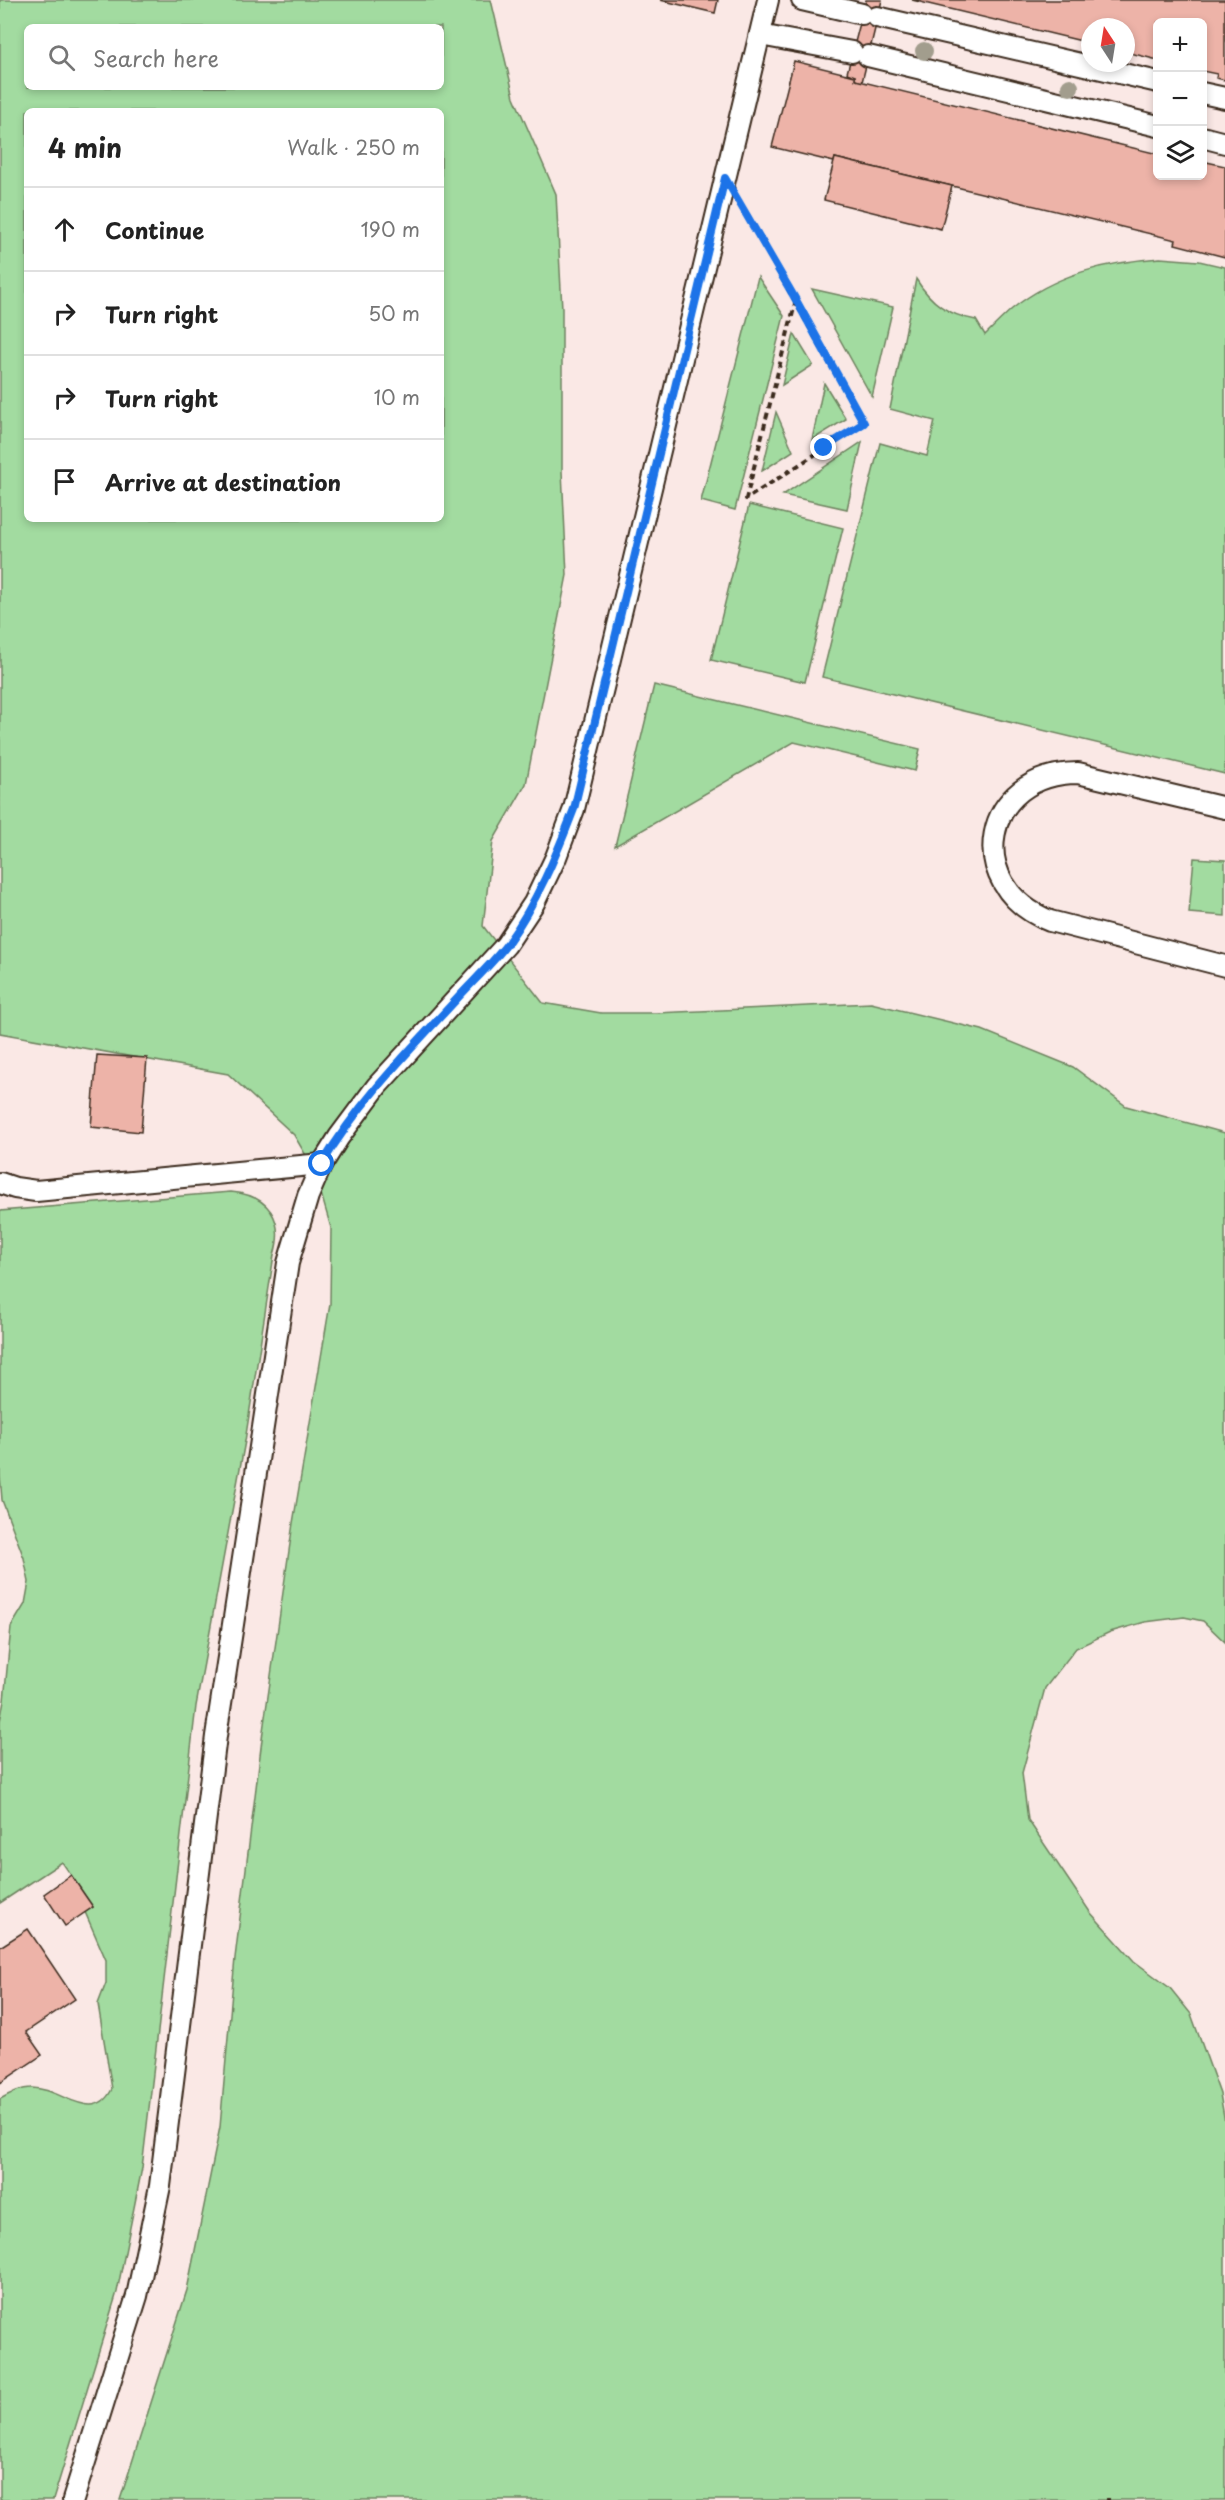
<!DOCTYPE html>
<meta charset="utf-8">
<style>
body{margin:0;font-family:"Playpen Sans",sans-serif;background:#f2f2f2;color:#222}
.controls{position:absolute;right:18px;top:18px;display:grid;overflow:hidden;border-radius:9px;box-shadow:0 3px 9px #0003}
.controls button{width:54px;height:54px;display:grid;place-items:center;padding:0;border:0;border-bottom:2px solid #e0e0e0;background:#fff;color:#222;font:30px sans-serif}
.compass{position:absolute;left:1081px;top:18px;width:54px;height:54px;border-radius:50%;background:#fff;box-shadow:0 3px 9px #0003;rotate:348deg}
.stop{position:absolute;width:18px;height:18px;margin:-14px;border:4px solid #1a73e8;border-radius:50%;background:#fff}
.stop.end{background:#1a73e8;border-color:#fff;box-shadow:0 2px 6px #0008}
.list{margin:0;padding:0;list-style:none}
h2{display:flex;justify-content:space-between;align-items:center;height:78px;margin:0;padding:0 24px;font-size:26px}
h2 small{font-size:20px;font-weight:400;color:#767676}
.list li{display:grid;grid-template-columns:39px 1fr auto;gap:18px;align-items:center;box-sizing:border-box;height:84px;padding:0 24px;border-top:2px solid #e0e0e0}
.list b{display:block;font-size:22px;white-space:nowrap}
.list em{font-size:20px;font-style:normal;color:#767676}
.icon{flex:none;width:33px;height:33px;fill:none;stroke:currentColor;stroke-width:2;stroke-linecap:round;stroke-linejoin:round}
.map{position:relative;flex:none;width:1225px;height:2500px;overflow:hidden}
.search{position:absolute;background:#fff;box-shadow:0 3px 9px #0003;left:24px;top:24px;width:420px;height:66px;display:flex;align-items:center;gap:15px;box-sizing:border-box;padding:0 21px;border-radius:9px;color:#767676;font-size:22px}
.panel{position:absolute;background:#fff;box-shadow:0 3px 9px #0003;left:24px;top:108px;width:420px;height:414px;border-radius:9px}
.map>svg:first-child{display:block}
.green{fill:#a2dba0;stroke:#6e825f;stroke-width:1.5;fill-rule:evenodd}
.building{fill:#edb3a8;stroke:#3b2a1e;stroke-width:1.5}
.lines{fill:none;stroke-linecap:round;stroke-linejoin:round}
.lane-casing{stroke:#3b2a1e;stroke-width:24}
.path{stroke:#3b2a1e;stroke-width:4;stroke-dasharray:6 4.5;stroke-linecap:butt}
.lane{stroke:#fff;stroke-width:20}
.tree{fill:#a29d8d}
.route{stroke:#1a73e8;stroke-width:8}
</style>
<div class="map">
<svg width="1225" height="2500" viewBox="0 0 1225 2500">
<rect width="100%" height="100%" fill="#fae8e5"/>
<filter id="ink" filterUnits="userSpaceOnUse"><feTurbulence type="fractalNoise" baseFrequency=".0167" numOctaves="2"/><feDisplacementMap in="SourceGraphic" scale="12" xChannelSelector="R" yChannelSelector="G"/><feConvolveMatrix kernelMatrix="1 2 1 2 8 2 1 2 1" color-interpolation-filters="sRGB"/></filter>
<g filter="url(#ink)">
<!-- green -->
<g class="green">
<path d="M0 0H491L514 97 556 194 562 309V471L567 575 526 784 493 841 483 926 543 1003 601 1013H656L871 1003 982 1030 1073 1067 1126 1106 1225 1133V1642L1203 1621 1184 1617 1145 1622 1110 1632 1076 1648 1045 1688 1022 1773 1028 1820 1090 1912 1134 1961 1170 1988 1191 2014 1220 2094 1225 2122V2500H120L187 2290 220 2127 235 1958 263 1731 293 1523 330 1304 331 1228 314 1169 294 1135 228 1074 0 1033ZM27 27H441V87H27ZM27 111H441V519H27Z"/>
<path d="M1160 258 1199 261 1225 267V774L822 677 880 443 927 456 935 421 890 409 916 279C931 303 948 315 976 320L985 335C994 326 1003 317 1012 309 1055 274 1107 262 1160 258Z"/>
<polygon points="758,277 784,316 735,510 701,501"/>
<polygon points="812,289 893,307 872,397"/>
<polygon points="794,334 813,365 782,385"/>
<polygon points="824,383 846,419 812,440"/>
<polygon points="776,412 793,451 762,471"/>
<polygon points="862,442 847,509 783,495"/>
<polygon points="749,505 843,528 805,682 711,660"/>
<polygon points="654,685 920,749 915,771 794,742 615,846"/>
<polygon points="1194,858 1225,860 1225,916 1189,913"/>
<path d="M231 1192C269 1195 285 1220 274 1255L245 1441 196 1706 142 2168 117 2292 53 2500H0V2099C10 2094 20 2088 31 2088 60 2087 94 2126 112 2089L98 2004 106 1983V1960L85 1912 93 1907 62 1862 0 1903V1721L4 1701 11 1627 25 1604 29 1582 24 1558 2 1500 0 1475V1211Z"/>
</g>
<!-- building -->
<g class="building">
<polygon points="660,0 718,0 715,13"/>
<polygon points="866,0 882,0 862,82 855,80 855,76 847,73"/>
<polygon points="912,0 1225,0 1225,80 1216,78 1217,74 1202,71 1202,22 1158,22 1158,60 1126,52 1126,27 1090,27 1090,43"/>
<polygon points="794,61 855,76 855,80 1158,154 1158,176 1202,176 1202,161 1225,166 1225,257 1175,244 1176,240 952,186 835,158 834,162 772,147"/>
<polygon points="835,158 952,186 941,229 824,200"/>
<polygon points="97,1055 147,1058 141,1132 91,1127"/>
<polygon points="71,1875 93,1907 65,1926 44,1894"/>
<polygon points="28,1929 75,1999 26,2032 42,2055 0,2083 0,1947"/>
</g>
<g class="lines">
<defs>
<g id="lane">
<polyline points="802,0 862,14"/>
<polyline points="877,17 1158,82"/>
<polyline points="760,35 852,52"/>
<polyline points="868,56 1158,126"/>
<polyline points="1202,93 1225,98"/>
<polyline points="1202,137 1225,143"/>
<path d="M1225 808 1078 773C982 773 961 886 1050 921L1225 966"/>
<polyline points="0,1183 15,1188 36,1191 322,1164"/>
<polyline points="73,2500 137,2296 160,2186 216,1736 288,1263 308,1196 322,1164 339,1137 377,1086 506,945 534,903 556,857 574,809 768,0"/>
</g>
</defs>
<!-- lane casing -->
<use href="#lane" class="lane-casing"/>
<!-- path -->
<g class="path">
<polyline points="747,215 864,423 746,499 796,300"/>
<polyline points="1105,2500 1109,2500"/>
</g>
<!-- lane -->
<use href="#lane" class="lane"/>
</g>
<!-- trees -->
<g class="tree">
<circle cx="924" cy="51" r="9"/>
<circle cx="1070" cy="87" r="9"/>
</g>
</g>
<g class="lines" filter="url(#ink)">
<!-- route -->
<path class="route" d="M322 1164C358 1103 407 1053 455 1001 472 982 492 964 507 944 537 902 556 856 574 809L725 178 796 300 864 423 824 448"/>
</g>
</svg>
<div class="controls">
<button>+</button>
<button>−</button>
<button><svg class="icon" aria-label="layers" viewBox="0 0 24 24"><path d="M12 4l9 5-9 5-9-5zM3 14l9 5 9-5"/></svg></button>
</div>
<svg class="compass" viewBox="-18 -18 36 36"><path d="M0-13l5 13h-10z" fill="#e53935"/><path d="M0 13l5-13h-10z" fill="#767676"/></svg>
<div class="stop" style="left:322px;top:1164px"></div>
<div class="stop end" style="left:824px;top:448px"></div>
<div class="search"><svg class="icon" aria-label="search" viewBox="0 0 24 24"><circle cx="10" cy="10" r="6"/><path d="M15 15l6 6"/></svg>Search here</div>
<section class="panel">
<h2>4 min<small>Walk · 250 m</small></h2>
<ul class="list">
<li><svg class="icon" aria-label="ahead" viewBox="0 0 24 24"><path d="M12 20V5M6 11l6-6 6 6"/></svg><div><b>Continue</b></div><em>190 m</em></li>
<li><svg class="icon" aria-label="right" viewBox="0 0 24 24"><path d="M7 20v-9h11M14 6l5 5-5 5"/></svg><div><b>Turn right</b></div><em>50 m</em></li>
<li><svg class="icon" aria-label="right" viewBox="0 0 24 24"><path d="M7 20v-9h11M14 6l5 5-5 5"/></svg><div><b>Turn right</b></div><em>10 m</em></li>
<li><svg class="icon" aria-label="arrive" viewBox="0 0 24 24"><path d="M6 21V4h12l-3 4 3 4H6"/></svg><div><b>Arrive at destination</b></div></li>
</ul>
</section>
</div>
